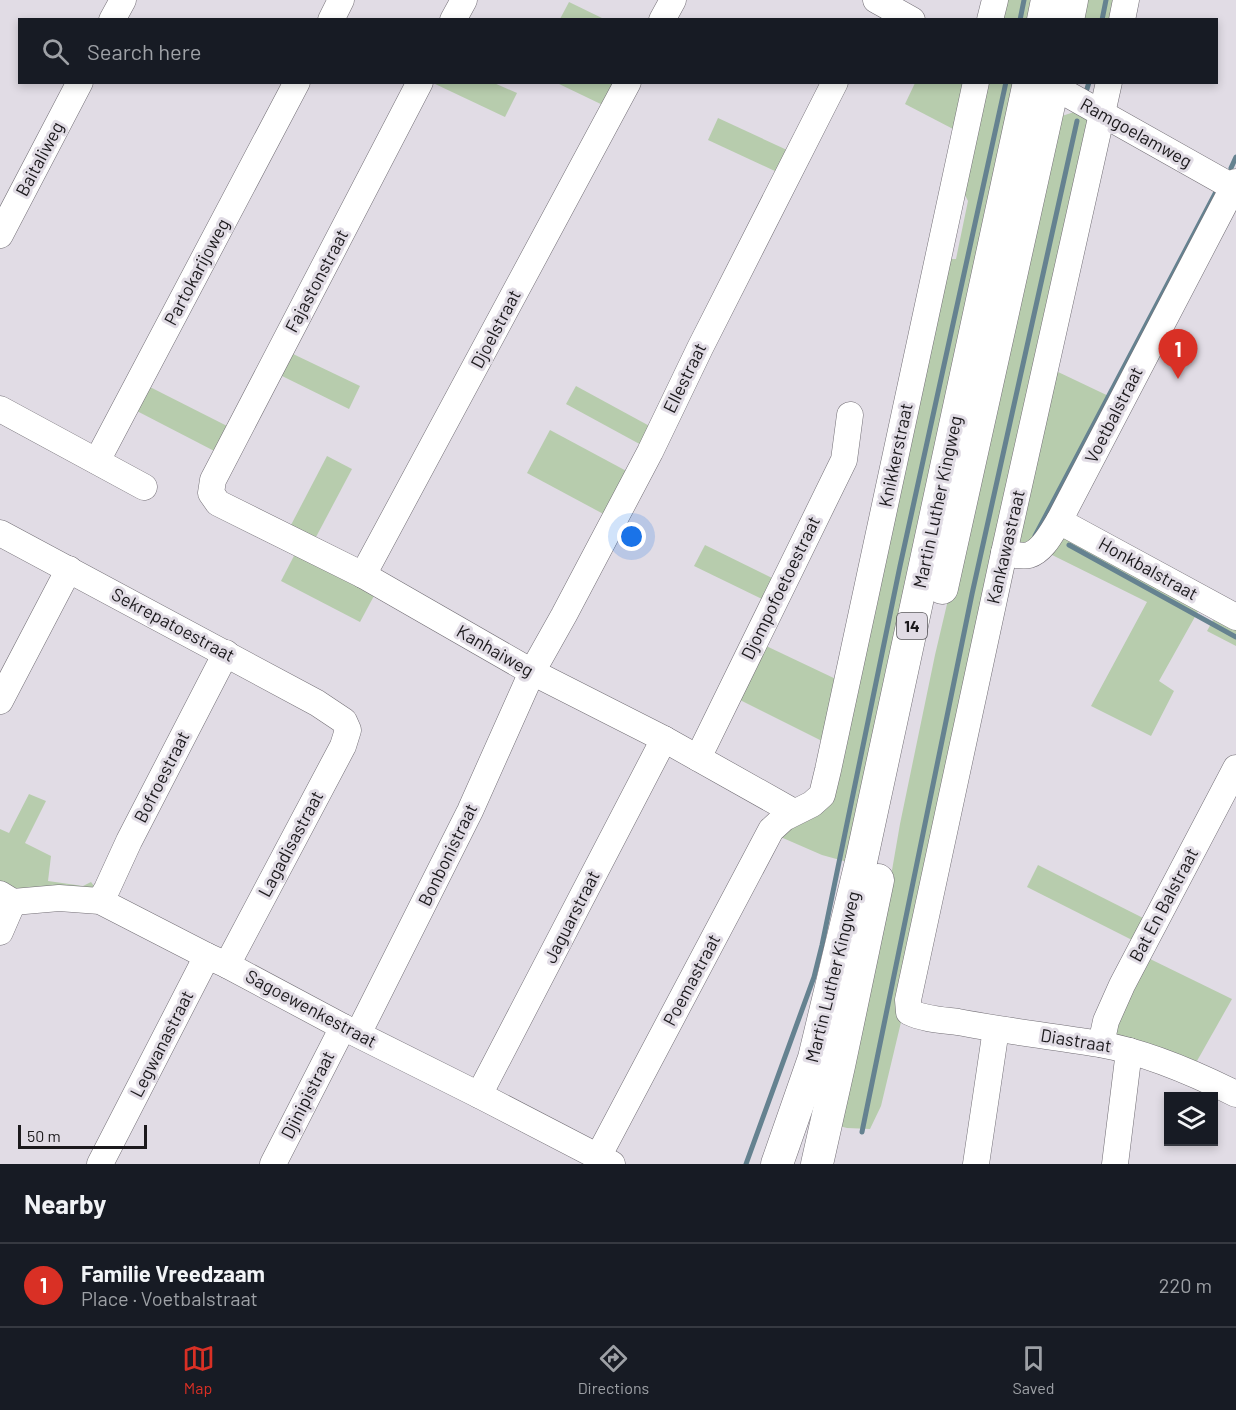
<!DOCTYPE html>
<meta charset="utf-8">
<style>
body{margin:0;font-family:Barlow,sans-serif;background:#20242c;color:#f1f3f6}
.controls{position:absolute;right:18px;bottom:18px;display:grid;overflow:hidden;border-radius:0px;box-shadow:0 3px 9px #0003}
.controls button{width:54px;height:54px;display:grid;place-items:center;padding:0;border:0;border-bottom:2px solid #363941;background:#171b24;color:#f1f3f6;font:30px sans-serif}
.scale{position:absolute;left:18px;bottom:15px;width:129px;box-sizing:border-box;padding-left:6px;border:3px solid #1b191c;border-top:0;font-size:16px;line-height:21px;white-space:nowrap;color:#1b191c;-webkit-text-stroke:4px #e1dce5;paint-order:stroke}
.you{position:absolute;left:632px;top:537px;width:21px;height:21px;margin:-15px;border:4px solid #fff;border-radius:50%;background:#1a73e8;box-shadow:0 0 0 9px #1a73e833}
.badge{display:grid;place-items:center;width:39px;height:39px;border-radius:50%;background:#d93025;color:#fff;font-size:20px;font-weight:700}
.pin{position:absolute;translate:-50% -50px;filter:drop-shadow(0 2px 3px #0008)}
.pin::after{content:'';position:absolute;top:32px;width:21px;height:18px;background:inherit;clip-path:polygon(0 0,100% 0,50% 100%)}
.list{margin:0;padding:0;list-style:none}
h2{display:flex;justify-content:space-between;align-items:center;height:78px;margin:0;padding:0 24px;font-size:26px}
h2 small{font-size:20px;font-weight:400;color:#9ea1a6}
.list li{display:grid;grid-template-columns:39px 1fr auto;gap:18px;align-items:center;box-sizing:border-box;height:84px;padding:0 24px;border-top:2px solid #363941}
.list b{display:block;font-size:22px;white-space:nowrap}
.list p{margin:0;font-size:20px;white-space:nowrap;color:#9ea1a6}
.list em{font-size:20px;font-style:normal;color:#9ea1a6}
.icon{flex:none;width:33px;height:33px;fill:none;stroke:currentColor;stroke-width:2;stroke-linecap:round;stroke-linejoin:round}
.map{position:relative;flex:none;width:1236px;height:1164px;overflow:hidden}
.search{position:absolute;background:#171b24;box-shadow:0 3px 9px #0003;left:18px;right:18px;top:18px;height:66px;display:flex;align-items:center;gap:15px;box-sizing:border-box;padding:0 21px;border-radius:0px;color:#9ea1a6;font-size:22px}
.sheet{height:162px;background:#171b24}
nav{display:flex;justify-content:space-around;align-items:center;box-sizing:border-box;height:84px;border-top:2px solid #363941;background:#171b24;font-size:16px;color:#9ea1a6}
nav a{display:grid;justify-items:center;gap:3px}
nav .on{color:#d93025}
.map>svg:first-child{display:block}
.green{fill:#b7ccad}
.lines{fill:none;stroke-linecap:round;stroke-linejoin:round}
.stream{stroke:#658290;stroke-width:5}
.minor-casing{stroke:#726e75;stroke-width:27}
.major-casing{stroke:#726e75;stroke-width:33}
.minor{stroke:#fff;stroke-width:26}
.major{stroke:#fff;stroke-width:32}
.labels{text-anchor:middle;stroke-width:6;stroke-linejoin:round;paint-order:stroke}
.shield{fill:#e1dce5;stroke:#565458;stroke-width:1.5}
.shield-label{font-size:16px;font-weight:bold;fill:#1b191c}
.street-label{font-size:18px;fill:#1b191c;stroke:#e1dce5}
</style>
<div class="map">
<svg width="1236" height="1164" viewBox="0 0 1236 1164">
<rect width="100%" height="100%" fill="#e1dce5"/>
<!-- green -->
<g class="green">
<polygon points="1002,0 1042,0 1038,19 998,20"/>
<polygon points="1079,0 1121,0 1117,19 1075,20"/>
<polygon points="569,2 604,19 560,19"/>
<polygon points="614,82 609,108 557,83"/>
<polygon points="433,83 494,83 517,93 505,117"/>
<polygon points="915,83 964,83 955,130 905,104"/>
<polygon points="986,83 1021,83 851,863 822,855 776,835 819,814 948,259 956,259 968,201 963,191"/>
<polygon points="1077,111 1091,117 902,1018 881,1106 870,1129 847,1128 839,1126 891,876 900,824 935,655 1062,116"/>
<polygon points="718,118 787,150 777,172 708,140"/>
<polygon points="291,353 360,386 349,409 280,375"/>
<polygon points="1056,371 1117,400 1037,544 1018,544"/>
<polygon points="146,385 235,430 222,455 133,409"/>
<polygon points="576,386 655,429 645,447 566,404"/>
<polygon points="550,430 632,474 609,517 527,473"/>
<polygon points="327,456 352,469 316,537 291,525"/>
<polygon points="1056,534 1201,606 1159,681 1174,691 1151,736 1091,706 1147,602 1044,551"/>
<polygon points="705,545 778,581 768,602 694,566"/>
<polygon points="296,552 375,594 360,622 281,581"/>
<polygon points="1217,613 1236,623 1236,646 1207,631"/>
<polygon points="760,643 840,681 826,743 734,697"/>
<polygon points="29,794 46,801 25,843 51,856 48,881 83,886 91,882 97,890 25,895 0,886 0,829 9,833"/>
<polygon points="1038,865 1149,921 1138,943 1027,887"/>
<polygon points="1146,957 1232,999 1193,1068 1117,1041 1111,1030"/>
</g>
<g class="lines">
<!-- stream -->
<g class="stream">
<polyline points="1020,20 1024,0"/>
<polyline points="1102,20 1106,0"/>
<polyline points="1087,89 1089,82"/>
<polyline points="1231,168 1236,157"/>
<polyline points="1035,536 1217,190 1214,188"/>
<polyline points="1069,545 1236,637"/>
<polyline points="862,1132 972,594 1077,121"/>
<polyline points="746,1164 814,977 822,945 900,566 1006,82"/>
</g>
<defs>
<g id="minor">
<polyline points="876,0 912,20"/>
<polyline points="112,20 123,0"/>
<polyline points="331,20 341,0"/>
<polyline points="453,20 464,0"/>
<polyline points="662,20 673,0"/>
<polyline points="990,20 995,0"/>
<polyline points="1122,20 1126,0"/>
<polyline points="420,82 213,480 211,493 218,503 363,575 532,672 664,739 794,812"/>
<path d="M1109 82 1004 553 908 1000 909 1012C923 1019 942 1020 958 1022 1005 1031 1052 1036 1099 1044 1145 1052 1194 1073 1236 1094"/>
<polyline points="1035,83 1053,86 1236,189"/>
<polyline points="0,235 80,82"/>
<polyline points="0,409 144,487"/>
<polyline points="97,461 297,82"/>
<polyline points="1059,521 1236,617"/>
<polyline points="0,533 317,703 344,721 348,730 343,746 227,965"/>
<path d="M1004 553C1012 554 1022 557 1029 555 1043 551 1052 532 1059 521L1236 182"/>
<polyline points="363,575 628,82"/>
<polyline points="0,701 69,569"/>
<polyline points="698,758 844,460 850,415"/>
<polyline points="0,894 13,902 59,898 100,901 207,956 227,965 343,1027 479,1095 612,1164"/>
<polyline points="100,901 107,889 129,841 226,653"/>
<polyline points="0,932 13,902"/>
<polyline points="358,1034 470,811 532,672 564,615 650,452 700,348 835,82"/>
<polyline points="1101,1044 1106,1021 1122,985 1236,768"/>
<polyline points="479,1095 664,739"/>
<polyline points="598,1157 771,830 784,818 812,804 822,795 828,770 976,82"/>
<polyline points="100,1164 207,956"/>
<polyline points="273,1164 343,1027"/>
<polyline points="976,1164 996,1029"/>
<polyline points="1115,1164 1129,1051"/>
</g>
<g id="major">
<polyline points="1043,20 1047,0"/>
<polyline points="1068,20 1072,0"/>
<polyline points="942,588 1054,82"/>
<polyline points="777,1164 814,1058 861,862 1029,82"/>
<polyline points="817,1164 839,1066 878,880"/>
</g>
</defs>
<!-- minor casing -->
<use href="#minor" class="minor-casing"/>
<!-- major casing -->
<use href="#major" class="major-casing"/>
<!-- minor -->
<use href="#minor" class="minor"/>
<!-- major -->
<use href="#major" class="major"/>
</g>
<g class="labels">
<!-- shield labels -->
<rect class="shield" x="897" y="613" width="30" height="26" rx="4.5"/>
<g class="shield-label">
<text x="912" y="632">14</text>
</g>
<!-- street labels -->
<g class="street-label">
<text transform="translate(1136 133) rotate(29)" y="6">Ramgoelamweg</text>
<text transform="translate(40 159) rotate(-62)" y="6">Baitaliweg</text>
<text transform="translate(197 272) rotate(-62)" y="6">Partokarijoweg</text>
<text transform="translate(317 281) rotate(-62)" y="6">Fajastonstraat</text>
<text transform="translate(496 329) rotate(-62)" y="6">Djoelstraat</text>
<text transform="translate(685 378) rotate(-64)" y="6">Ellestraat</text>
<text transform="translate(1114 415) rotate(-63)" y="6">Voetbalstraat</text>
<text transform="translate(896 455) rotate(-78)" y="6">Knikkerstraat</text>
<text transform="translate(938 502) rotate(-78)" y="6">Martin Luther Kingweg</text>
<text transform="translate(1006 547) rotate(-77)" y="6">Kankawastraat</text>
<text transform="translate(1148 569) rotate(29)" y="6">Honkbalstraat</text>
<text transform="translate(781 588) rotate(-64)" y="6">Djompofoetoestraat</text>
<text transform="translate(173 625) rotate(28)" y="6">Sekrepatoestraat</text>
<text transform="translate(495 651) rotate(30)" y="6">Kanhaiweg</text>
<text transform="translate(162 777) rotate(-63)" y="6">Bofroestraat</text>
<text transform="translate(291 844) rotate(-62)" y="6">Lagadisastraat</text>
<text transform="translate(448 855) rotate(-64)" y="6">Bonbonistraat</text>
<text transform="translate(1164 905) rotate(-62)" y="6">Bat En Balstraat</text>
<text transform="translate(572 917) rotate(-63)" y="6">Jaguarstraat</text>
<text transform="translate(833 977) rotate(-76)" y="6">Martin Luther Kingweg</text>
<text transform="translate(692 980) rotate(-62)" y="6">Poemastraat</text>
<text transform="translate(311 1009) rotate(28)" y="6">Sagoewenkestraat</text>
<text transform="translate(1076 1041) rotate(9)" y="6">Diastraat</text>
<text transform="translate(162 1044) rotate(-63)" y="6">Legwanastraat</text>
<text transform="translate(308 1095) rotate(-63)" y="6">Djinipistraat</text>
</g>
</g>
</svg>
<div class="controls">
<button><svg class="icon" aria-label="layers" viewBox="0 0 24 24"><path d="M12 4l9 5-9 5-9-5zM3 14l9 5 9-5"/></svg></button>
</div>
<div class="scale">50 m</div>
<div class="you"></div>
<div class="pin badge" style="left:1178px;top:379px">1</div>
<div class="search"><svg class="icon" aria-label="search" viewBox="0 0 24 24"><circle cx="10" cy="10" r="6"/><path d="M15 15l6 6"/></svg>Search here</div>
</div>
<section class="sheet">
<h2>Nearby<small></small></h2>
<ul class="list">
<li><span class="badge">1</span><div><b>Familie Vreedzaam</b><p>Place · Voetbalstraat</p></div><em>220 m</em></li>
</ul>
</section>
<nav>
<a class="on"><svg class="icon" aria-label="map" viewBox="0 0 24 24"><path d="M3 6l6-2 6 2 6-2v14l-6 2-6-2-6 2zM9 4v14M15 6v14"/></svg>Map</a>
<a><svg class="icon" aria-label="directions" viewBox="0 0 24 24"><path d="M12 3l9 9-9 9-9-9zM9 14v-3h6M13 9l2 2-2 2"/></svg>Directions</a>
<a><svg class="icon" aria-label="saved" viewBox="0 0 24 24"><path d="M7 4h10v16l-5-4-5 4z"/></svg>Saved</a>
</nav>
